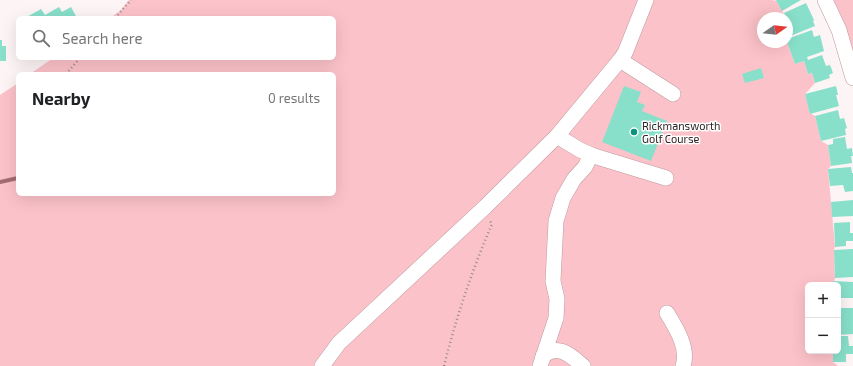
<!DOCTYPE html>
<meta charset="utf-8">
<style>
body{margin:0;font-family:"Exo 2",sans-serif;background:#f6f6f6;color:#202124}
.controls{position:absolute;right:12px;bottom:12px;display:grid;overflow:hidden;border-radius:6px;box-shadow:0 4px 16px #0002}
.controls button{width:36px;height:36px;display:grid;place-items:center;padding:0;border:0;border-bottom:1px solid #e0e0e0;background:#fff;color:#202124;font:20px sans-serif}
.compass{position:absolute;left:757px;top:12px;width:36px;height:36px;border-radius:50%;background:#fff;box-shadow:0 4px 16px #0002;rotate:76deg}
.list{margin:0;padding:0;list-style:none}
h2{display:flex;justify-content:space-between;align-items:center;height:52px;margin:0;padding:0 16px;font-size:17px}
h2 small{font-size:13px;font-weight:400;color:#757577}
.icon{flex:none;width:22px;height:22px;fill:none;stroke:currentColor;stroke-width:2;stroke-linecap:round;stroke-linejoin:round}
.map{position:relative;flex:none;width:853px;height:366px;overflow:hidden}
.search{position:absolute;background:#fff;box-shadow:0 4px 16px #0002;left:16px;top:16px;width:320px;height:44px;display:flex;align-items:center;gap:10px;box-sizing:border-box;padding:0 14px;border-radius:6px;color:#757577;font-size:15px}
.panel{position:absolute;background:#fff;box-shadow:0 4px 16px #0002;left:16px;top:72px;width:320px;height:124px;border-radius:6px}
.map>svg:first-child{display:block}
.green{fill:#fcc2c9}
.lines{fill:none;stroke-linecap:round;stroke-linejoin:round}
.stream{stroke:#a36c73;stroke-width:4}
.building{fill:#88dfca}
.minor-casing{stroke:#be9a9e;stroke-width:16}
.path{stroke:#978c8d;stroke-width:2.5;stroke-dasharray:1 3;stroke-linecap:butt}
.minor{stroke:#fff;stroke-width:15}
.poi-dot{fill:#09927d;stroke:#fff;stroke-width:1.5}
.labels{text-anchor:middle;stroke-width:3;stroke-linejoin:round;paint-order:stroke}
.poi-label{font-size:11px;fill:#2e2122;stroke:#fff;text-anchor:start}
</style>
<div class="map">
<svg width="853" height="366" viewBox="0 0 853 366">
<rect width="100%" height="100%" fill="#fcf4f5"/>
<!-- green -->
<g class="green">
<polygon points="129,0 773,0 774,1 776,0 786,18 763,18 763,42 787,42 795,64 804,61 808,74 812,73 815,83 805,94 810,113 815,116 821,141 828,145 831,166 828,169 835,247 834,250 835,278 833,285 808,285 808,351 833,351 833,362 838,366 0,366 0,95 18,83 18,194 334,194 334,74 30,74 53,58 334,58 334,18 110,18 120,11"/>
<polygon points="832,0 853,0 853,58"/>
</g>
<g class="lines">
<!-- stream -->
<polyline class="stream" points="0,182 18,178"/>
</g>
<!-- building -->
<g class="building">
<polygon points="776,0 801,0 782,11"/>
<polygon points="806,3 814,20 813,21 815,26 788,37 787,32 791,30 787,18 784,13"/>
<polygon points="59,7 62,12 71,7 77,18 25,18 41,9 45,15"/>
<polygon points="812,30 814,37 820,35 824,51 807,57 808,60 822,55 826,66 830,65 833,73 829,75 830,78 815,83 812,73 808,74 804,61 795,64 787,42 787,39"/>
<polygon points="0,40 2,40 2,46 6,46 6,61 0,61"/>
<polygon points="761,68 764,78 745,83 742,74"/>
<polygon points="624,86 641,92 637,102 645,105 642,111 667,121 651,161 602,142"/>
<polygon points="836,86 838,95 836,95 839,106 810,114 805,94"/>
<polygon points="838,110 840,119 844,118 847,128 845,129 846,135 821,141 815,116"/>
<polygon points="845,137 847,149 852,148 853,156 851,156 852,163 831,166 828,145 833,144 833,139"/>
<polygon points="851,167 852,173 853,173 853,191 845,192 843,185 830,186 828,169"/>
<polygon points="853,200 853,216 832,217 831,202"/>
<polygon points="850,222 850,233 853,233 853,241 846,241 846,246 835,247 834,223"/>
<polygon points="853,249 853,277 835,278 834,250"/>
<polygon points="833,281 853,282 853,298 838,298 838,285 833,285"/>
<polygon points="838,308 853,308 853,334 838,335"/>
<polygon points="838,336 848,336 849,346 853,346 853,354 846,354 846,362 833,362 833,351 838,351"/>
</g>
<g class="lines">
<defs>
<g id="minor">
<polyline points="825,0 839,30 853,78"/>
<polyline points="620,60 673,94"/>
<polyline points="557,136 580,150 594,156 666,178"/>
<path d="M667 313C676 328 689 348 683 366"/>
<path d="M543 356C559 343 571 356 583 366"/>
<polyline points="322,366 339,343 485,207 557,136 620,60 625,53 646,0"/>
<polyline points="540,366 556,318 557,299 553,281 556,221 563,198 574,179 585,167 591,155"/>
</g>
</defs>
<!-- minor casing -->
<use href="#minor" class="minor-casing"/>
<!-- path -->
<g class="path">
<polyline points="115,18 131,0"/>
<polyline points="66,74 80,58"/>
<path d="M444 366C456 318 472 270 492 224L490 221"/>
</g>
<!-- minor -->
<use href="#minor" class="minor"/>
</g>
<!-- markers -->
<circle class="poi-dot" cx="634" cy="132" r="4"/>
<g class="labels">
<!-- poi labels -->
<g class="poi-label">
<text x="642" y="130">Rickmansworth<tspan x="642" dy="13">Golf Course</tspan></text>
</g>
</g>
</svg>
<div class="controls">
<button>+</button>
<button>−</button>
</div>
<svg class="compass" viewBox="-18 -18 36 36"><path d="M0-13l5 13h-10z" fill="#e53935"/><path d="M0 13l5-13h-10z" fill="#757577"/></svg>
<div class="search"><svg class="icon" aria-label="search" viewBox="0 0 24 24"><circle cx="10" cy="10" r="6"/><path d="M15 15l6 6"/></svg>Search here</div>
<section class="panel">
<h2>Nearby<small>0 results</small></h2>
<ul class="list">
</ul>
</section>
</div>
